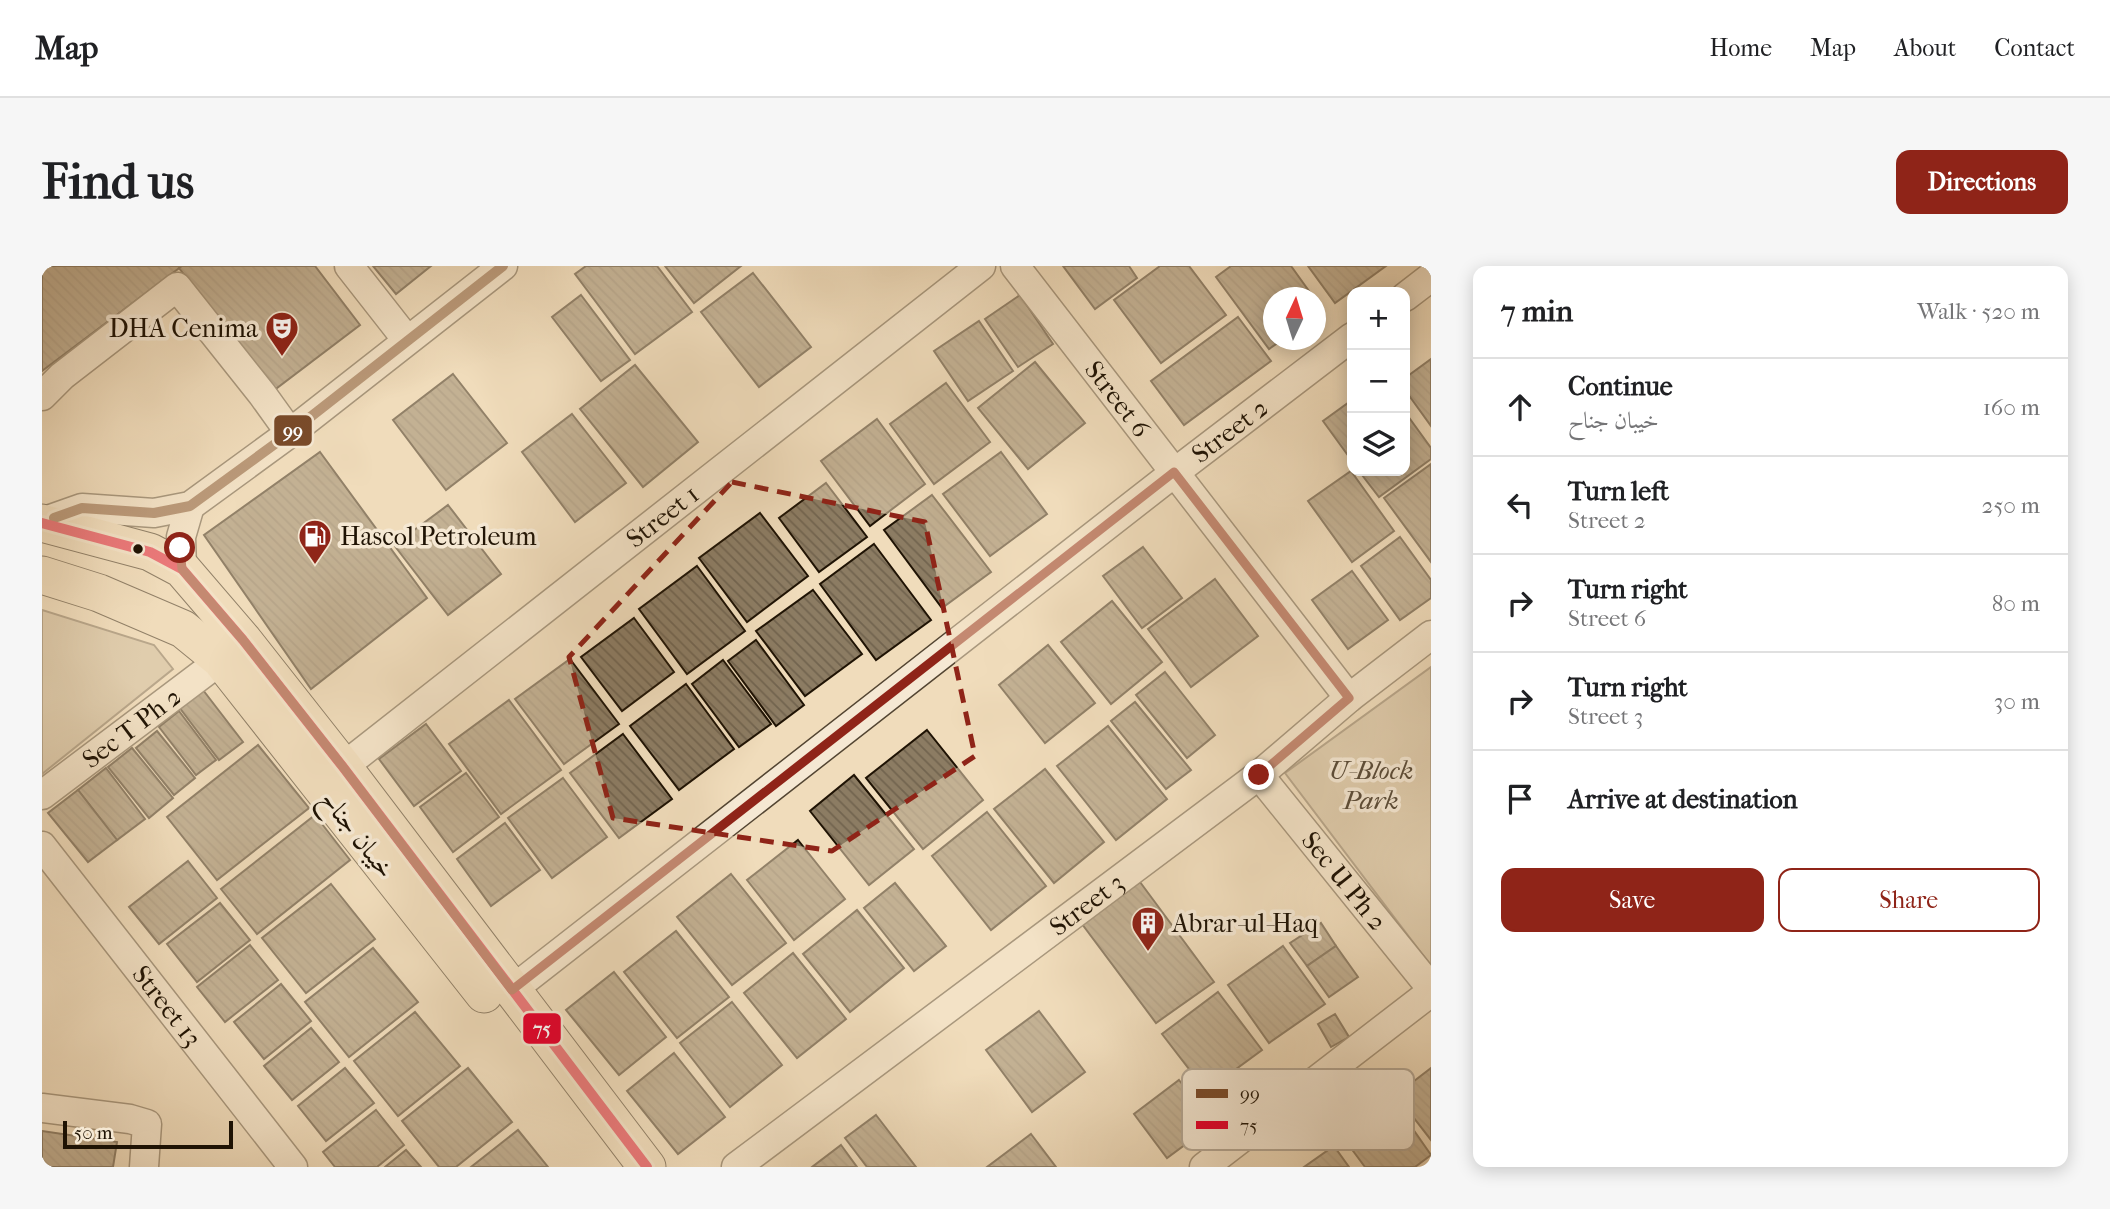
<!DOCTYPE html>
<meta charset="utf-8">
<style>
body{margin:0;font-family:"IM FELL French Canon",Amiri,serif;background:#f6f6f6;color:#202124}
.controls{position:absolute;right:21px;top:21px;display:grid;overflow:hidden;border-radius:14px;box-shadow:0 4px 18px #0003}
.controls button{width:63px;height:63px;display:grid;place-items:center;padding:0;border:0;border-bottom:2px solid #e0e0e0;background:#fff;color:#202124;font:35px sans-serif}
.compass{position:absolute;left:1221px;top:21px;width:63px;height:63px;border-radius:50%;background:#fff;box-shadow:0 4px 18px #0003;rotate:4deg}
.scale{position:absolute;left:21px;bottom:18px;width:170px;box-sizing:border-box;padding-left:7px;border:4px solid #1f1304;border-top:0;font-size:19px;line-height:24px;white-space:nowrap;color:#1f1304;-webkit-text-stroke:5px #f5e8d3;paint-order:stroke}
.stop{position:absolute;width:21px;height:21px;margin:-16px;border:5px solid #8f2418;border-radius:50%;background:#fff}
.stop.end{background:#8f2418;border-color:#fff;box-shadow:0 2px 7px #0008}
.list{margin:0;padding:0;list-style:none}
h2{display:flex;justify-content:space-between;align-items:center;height:91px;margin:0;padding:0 28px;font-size:30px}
h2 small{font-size:23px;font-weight:400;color:#757577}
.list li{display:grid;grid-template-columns:46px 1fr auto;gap:21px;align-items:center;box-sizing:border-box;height:98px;padding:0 28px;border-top:2px solid #e0e0e0}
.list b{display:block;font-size:26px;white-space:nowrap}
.list p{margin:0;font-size:23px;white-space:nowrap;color:#757577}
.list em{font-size:23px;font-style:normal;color:#757577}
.actions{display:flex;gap:14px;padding:21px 28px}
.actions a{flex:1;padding:16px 0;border:2px solid #8f2418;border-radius:14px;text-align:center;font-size:24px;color:#8f2418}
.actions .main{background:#8f2418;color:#fff}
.icon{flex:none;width:38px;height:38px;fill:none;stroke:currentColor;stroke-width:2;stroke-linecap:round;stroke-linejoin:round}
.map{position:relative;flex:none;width:1389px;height:901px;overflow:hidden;border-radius:14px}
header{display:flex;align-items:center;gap:42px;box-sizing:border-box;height:98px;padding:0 35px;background:#fff;border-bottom:2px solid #e0e0e0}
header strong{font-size:33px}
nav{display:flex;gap:38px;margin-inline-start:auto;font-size:24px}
.intro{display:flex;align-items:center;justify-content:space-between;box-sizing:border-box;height:168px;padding:0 42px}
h1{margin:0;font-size:49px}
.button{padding:18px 32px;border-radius:14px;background:#8f2418;color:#fff;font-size:24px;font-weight:700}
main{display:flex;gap:42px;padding:0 42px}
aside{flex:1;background:#fff;border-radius:14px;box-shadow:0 4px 18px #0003}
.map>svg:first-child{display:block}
.park{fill:#ccba9c;stroke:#766650;stroke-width:2}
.building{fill:url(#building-back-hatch);stroke:#1f1304;stroke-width:2}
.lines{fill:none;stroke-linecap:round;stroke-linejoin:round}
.minor-casing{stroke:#534532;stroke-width:31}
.major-casing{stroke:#1f1304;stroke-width:39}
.minor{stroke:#f5e8d3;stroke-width:28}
.major{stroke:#f0dcbb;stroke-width:37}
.bus-1-casing{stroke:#f5e8d3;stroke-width:16}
.bus-2-casing{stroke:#f5e8d3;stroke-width:16}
.bus-1{stroke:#7a4b2a;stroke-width:10}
.bus-2{stroke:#e4002b;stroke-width:10}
.route{stroke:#8f2418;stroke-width:9}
.marked{fill:none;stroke:#8f2418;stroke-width:5;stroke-dasharray:14 9;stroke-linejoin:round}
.bus-dot{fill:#1f1304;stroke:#f5e8d3;stroke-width:2.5}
.labels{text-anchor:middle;stroke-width:7;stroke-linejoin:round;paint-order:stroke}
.poi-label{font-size:26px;fill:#1f1304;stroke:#f5e8d3;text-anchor:start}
.street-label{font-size:26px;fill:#1f1304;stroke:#f5e8d3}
.park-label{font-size:26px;font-style:italic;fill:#5c4d39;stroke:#f5e8d3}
.key{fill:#f5e8d3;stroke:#b5a895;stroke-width:2}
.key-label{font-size:19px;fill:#1f1304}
.line-badge{stroke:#f5e8d3;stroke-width:2.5}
.badge-label{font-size:19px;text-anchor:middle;font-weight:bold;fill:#fff}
</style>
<header>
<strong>Map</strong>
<nav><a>Home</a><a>Map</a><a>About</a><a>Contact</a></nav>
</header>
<div class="intro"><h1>Find us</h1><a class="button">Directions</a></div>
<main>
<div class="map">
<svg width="1389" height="901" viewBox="0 0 1389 901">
<defs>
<pattern id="building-back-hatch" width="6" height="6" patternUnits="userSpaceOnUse" patternTransform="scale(1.75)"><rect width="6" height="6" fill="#8c7c63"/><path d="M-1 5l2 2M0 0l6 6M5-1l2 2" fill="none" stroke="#72644f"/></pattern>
</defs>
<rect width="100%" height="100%" fill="#f0dcbb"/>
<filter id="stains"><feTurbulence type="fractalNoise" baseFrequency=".00286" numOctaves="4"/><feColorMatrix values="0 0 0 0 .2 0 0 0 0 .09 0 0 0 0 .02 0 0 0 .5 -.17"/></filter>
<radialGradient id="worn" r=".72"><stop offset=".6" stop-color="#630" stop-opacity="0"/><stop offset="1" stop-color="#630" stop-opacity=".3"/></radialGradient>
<!-- park -->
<g class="park">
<polygon points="0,344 112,379 131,403 0,508"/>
<polygon points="1389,401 1389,700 1243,507"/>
</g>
<!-- building -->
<g class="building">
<polygon points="0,0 140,0 0,105"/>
<polygon points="140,0 273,0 318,59 231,125 137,2"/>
<polygon points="331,0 389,0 354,28"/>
<polygon points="544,0 615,0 650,46 593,88 533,8"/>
<polygon points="623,0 699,0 652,37"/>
<polygon points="1021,0 1087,0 1095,12 1053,43"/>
<polygon points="1118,0 1147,0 1184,49 1119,97 1072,34"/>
<polygon points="1189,0 1249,0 1272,32 1232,32 1232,74 1240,74 1227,83 1174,11"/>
<polygon points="1266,0 1344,0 1293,37"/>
<polygon points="711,7 769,81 717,121 659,46"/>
<polygon points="539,29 588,94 559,115 510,51"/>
<polygon points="978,29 1011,78 976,101 943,53"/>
<polygon points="1274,34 1281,43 1274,49"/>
<polygon points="1196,51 1229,95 1142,159 1109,115"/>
<polygon points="937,55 971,105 926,135 892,85"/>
<polygon points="1389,93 1389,160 1363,124 1363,112"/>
<polygon points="993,96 1043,157 986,203 936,142"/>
<polygon points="593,99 656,176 601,221 538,143"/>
<polygon points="411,108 465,177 404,224 351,154"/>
<polygon points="904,117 948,176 892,218 848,158"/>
<polygon points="1310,134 1310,195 1281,155"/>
<polygon points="1363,146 1389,182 1389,193 1337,231 1317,205 1363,205"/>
<polygon points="530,148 584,217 533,256 480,186"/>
<polygon points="835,153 883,218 828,260 779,195"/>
<polygon points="278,186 385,332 269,423 162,269"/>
<polygon points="959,186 1005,248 948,290 901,228"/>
<polygon points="1389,198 1389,296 1342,232"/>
<polygon points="1309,205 1352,265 1310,296 1266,235"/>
<polygon points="784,217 825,271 777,306 737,252"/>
<polygon points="890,229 949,306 900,342 842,264"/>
<polygon points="406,239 459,308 406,349 352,279"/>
<polygon points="718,247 766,310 705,356 657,292"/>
<polygon points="1358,271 1389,314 1389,332 1358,354 1319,300"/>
<polygon points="832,278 889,354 834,394 778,318"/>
<polygon points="1101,281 1140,332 1100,362 1061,310"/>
<polygon points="655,300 703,365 645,408 597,343"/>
<polygon points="1310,305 1346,354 1306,383 1270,334"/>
<polygon points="1173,313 1216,370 1149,421 1106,363"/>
<polygon points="771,324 820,388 763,430 714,365"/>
<polygon points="1070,335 1120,396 1069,438 1019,376"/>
<polygon points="592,352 632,406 580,445 539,391"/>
<polygon points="714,374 762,439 734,460 686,395"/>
<polygon points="1006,379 1053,437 1003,477 957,419"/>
<polygon points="528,393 577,458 522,498 473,433"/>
<polygon points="681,394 729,458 697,481 650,418"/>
<polygon points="1123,406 1173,469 1145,492 1094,429"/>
<polygon points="644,418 692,483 637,524 588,460"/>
<polygon points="161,424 201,476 177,494 137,441"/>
<polygon points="467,434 519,504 459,548 407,478"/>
<polygon points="1093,436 1149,504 1124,523 1069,455"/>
<polygon points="137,445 174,494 154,509 117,461"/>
<polygon points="384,458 419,505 372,540 337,493"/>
<polygon points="1066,460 1125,533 1074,574 1015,500"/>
<polygon points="885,464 941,534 881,583 824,512"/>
<polygon points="115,465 153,512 132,529 94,482"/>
<polygon points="581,468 630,533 577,572 528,507"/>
<polygon points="216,479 267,542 175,614 125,551"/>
<polygon points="90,482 131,532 107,552 66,501"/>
<polygon points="64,502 103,553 75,574 36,524"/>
<polygon points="1003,503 1062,576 1012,617 952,543"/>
<polygon points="424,507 457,551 411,586 378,541"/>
<polygon points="812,509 872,583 827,619 768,545"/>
<polygon points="521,512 565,571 510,612 466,552"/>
<polygon points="36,524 75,574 46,596 6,547"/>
<polygon points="945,546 1004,620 949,664 890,590"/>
<polygon points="273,549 308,594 215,668 179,623"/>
<polygon points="463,557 498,604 449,640 415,593"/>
<polygon points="756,574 803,633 752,674 705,614"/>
<polygon points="146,595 175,632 117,678 87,641"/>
<polygon points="689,608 744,677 690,719 635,651"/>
<polygon points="1098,616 1172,716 1114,757 1040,658"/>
<polygon points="853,617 904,680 872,705 822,642"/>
<polygon points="289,618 333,673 264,727 220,672"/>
<polygon points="178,637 208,674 155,716 125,678"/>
<polygon points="815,644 862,702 808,746 761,688"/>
<polygon points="1279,657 1294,680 1265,700 1248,677"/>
<polygon points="634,665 687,731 635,772 582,706"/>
<polygon points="208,679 236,714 183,756 155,721"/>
<polygon points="1241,680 1283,738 1227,777 1186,719"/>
<polygon points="1294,680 1316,711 1287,731 1265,700"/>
<polygon points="331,682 376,736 307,791 263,736"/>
<polygon points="751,687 804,753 755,792 702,727"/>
<polygon points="572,706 624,771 577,809 524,744"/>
<polygon points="239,718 269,755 222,793 192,756"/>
<polygon points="1176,726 1220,784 1164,825 1120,768"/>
<polygon points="690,736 740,799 688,841 638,777"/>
<polygon points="997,745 1043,806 990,846 944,784"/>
<polygon points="373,746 418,800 356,850 312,795"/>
<polygon points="1293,748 1307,771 1289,781 1276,758"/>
<polygon points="269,762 297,796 250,834 222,800"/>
<polygon points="632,787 683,851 636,888 585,825"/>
<polygon points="303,802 332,837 284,875 256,840"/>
<polygon points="426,802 470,856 414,901 397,901 360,855"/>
<polygon points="1389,802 1389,874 1354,829"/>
<polygon points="1137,814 1171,858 1125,892 1092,848"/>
<polygon points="1348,830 1389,889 1373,901 1323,901 1297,866"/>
<polygon points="334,844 362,879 335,901 293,901 281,886"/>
<polygon points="834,849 874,901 825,901 803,872"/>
<polygon points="476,864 506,901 429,901"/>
<polygon points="0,865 75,876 71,901 0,901"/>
<polygon points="989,868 1014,901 945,901"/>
<polygon points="799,879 815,901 770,901"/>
<polygon points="1292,880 1307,901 1262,901"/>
<polygon points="364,884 379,901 343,901"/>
</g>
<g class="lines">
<defs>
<g id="minor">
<polyline points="307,0 365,74"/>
<path id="s1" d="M973 0 1307 432"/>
<polyline points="1363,31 1389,11"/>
<polyline points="0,130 20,110 135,21 220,128 248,167"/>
<polyline points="0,256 40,242 112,247 148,240 248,167 461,0"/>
<polyline points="140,303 139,271 148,240"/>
<path id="s2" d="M301 501 939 0"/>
<path id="s3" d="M1217 509 1389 722"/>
<path id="s4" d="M0 529 179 394"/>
<path id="s5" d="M0 580 251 901"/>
<path id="s6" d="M470 724 1132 207 1310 71"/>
<polyline points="0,842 88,853 105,858 102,901"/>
<path id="s7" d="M694 901 1217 509 1307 432 1389 369"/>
<polyline points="1162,901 1389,726"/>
</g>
<g id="major">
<polyline points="0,257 108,286 140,303 201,374 301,501 605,901"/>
<polyline points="0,309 57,327 141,363 179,394 442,728"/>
</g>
</defs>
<!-- minor casing -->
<use href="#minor" class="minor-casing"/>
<!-- major casing -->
<use href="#major" class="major-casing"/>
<!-- minor -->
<use href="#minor" class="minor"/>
<!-- major -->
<use href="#major" class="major"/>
<defs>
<polyline id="bus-1" points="12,252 40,242 112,247 148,240 248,167 461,0"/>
<polyline id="bus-2" points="0,257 108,286 140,303 201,374 301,501 605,901"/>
</defs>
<!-- bus-1 casing -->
<use href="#bus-1" class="bus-1-casing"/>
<!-- bus-2 casing -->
<use href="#bus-2" class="bus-2-casing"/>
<!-- bus-1 -->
<use href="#bus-1" class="bus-1"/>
<!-- bus-2 -->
<use href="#bus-2" class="bus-2"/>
</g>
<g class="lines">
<!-- route -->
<polyline class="route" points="138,282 140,303 201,374 301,501 470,724 1132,206 1307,432 1217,509"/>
</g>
<!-- marked area -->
<path d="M0 0H1389V901H0ZM690 216 883 256 933 490 790 585 571 552 527 391Z" fill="#f0dcbb" fill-opacity=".55" fill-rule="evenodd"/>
<path class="marked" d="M690 216 883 256 933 490 790 585 571 552 527 391Z"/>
<!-- icons -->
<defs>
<symbol id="theatre-pin" viewBox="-11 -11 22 30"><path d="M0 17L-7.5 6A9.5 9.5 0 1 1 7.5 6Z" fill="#8f2418" stroke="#f5e8d3"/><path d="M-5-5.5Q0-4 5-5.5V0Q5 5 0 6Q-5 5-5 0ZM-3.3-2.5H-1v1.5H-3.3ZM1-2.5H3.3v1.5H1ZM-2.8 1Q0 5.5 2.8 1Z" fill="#fff"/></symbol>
<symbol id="fuel-pin" viewBox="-11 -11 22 30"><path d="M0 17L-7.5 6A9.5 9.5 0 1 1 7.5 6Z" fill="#8f2418" stroke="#f5e8d3"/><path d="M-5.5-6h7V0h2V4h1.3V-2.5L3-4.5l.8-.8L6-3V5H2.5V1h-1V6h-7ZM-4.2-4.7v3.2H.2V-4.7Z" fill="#fff"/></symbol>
<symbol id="building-pin" viewBox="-11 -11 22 30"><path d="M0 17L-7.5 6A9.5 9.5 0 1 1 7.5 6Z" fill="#8f2418" stroke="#f5e8d3"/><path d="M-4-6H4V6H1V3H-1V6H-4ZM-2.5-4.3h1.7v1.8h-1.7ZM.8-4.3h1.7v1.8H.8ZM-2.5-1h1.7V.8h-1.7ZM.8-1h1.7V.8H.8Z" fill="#fff"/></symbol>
</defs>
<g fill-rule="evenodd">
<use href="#theatre-pin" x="221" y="43" width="38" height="52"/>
<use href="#fuel-pin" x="254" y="251" width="38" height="52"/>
<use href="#building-pin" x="1087" y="638" width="38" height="52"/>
</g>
<!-- markers -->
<circle class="bus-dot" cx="96" cy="283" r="6"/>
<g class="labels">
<!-- poi labels -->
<g class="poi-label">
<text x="216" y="71" text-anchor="end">DHA Cenima</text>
<text x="298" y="279">Hascol Petroleum</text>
<text x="1130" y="666">Abrar-ul-Haq</text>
</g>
<!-- street labels -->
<g class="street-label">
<text dy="9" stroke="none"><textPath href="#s1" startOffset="168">Street 6</textPath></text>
<text dy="9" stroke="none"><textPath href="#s6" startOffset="910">Street 2</textPath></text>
<text dy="9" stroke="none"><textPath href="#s2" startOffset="406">Street 1</textPath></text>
<text dy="9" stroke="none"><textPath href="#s4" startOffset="112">Sec T Ph 2</textPath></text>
<text transform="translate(316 568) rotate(52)" y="9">خیبان جناح</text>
<text dy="9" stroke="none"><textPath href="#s3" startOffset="136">Sec U Ph 2</textPath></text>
<text dy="9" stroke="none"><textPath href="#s7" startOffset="438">Street 3</textPath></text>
<text dy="9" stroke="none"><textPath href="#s5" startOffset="203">Street 13</textPath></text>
</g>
<!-- park labels -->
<g class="park-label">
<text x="1329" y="513">U-Block<tspan x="1329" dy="30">Park</tspan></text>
</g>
</g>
<!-- legend -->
<rect x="1140" y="803" width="232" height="81" rx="10" class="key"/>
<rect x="1154" y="823" width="32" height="9" fill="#7a4b2a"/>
<rect x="1154" y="855" width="32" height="8" fill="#e4002b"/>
<g class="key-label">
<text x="1198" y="834">99</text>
<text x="1198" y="866">75</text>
</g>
<g class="line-badge">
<rect x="231" y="148" width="40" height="33" rx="7" fill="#7a4b2a"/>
<rect x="480" y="746" width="40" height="33" rx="7" fill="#e4002b"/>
</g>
<g class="badge-label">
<text x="251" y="171">99</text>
<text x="500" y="769">75</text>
</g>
<rect width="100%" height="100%" filter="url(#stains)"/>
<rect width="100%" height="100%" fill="url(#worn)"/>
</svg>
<div class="controls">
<button>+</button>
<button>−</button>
<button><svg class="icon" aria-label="layers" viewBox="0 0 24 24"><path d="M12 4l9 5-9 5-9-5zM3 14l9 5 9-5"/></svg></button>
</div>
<svg class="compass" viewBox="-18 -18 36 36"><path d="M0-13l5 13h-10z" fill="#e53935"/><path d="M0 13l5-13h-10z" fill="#757577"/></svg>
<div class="scale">50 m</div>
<div class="stop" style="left:138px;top:282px"></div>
<div class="stop end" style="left:1217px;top:509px"></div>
</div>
<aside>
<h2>7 min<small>Walk · 520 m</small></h2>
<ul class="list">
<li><svg class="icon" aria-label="ahead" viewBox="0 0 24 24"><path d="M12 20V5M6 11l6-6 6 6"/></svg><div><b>Continue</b><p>خیبان جناح</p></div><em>160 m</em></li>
<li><svg class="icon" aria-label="left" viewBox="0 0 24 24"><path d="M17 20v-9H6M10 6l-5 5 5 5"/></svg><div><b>Turn left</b><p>Street 2</p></div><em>250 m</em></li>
<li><svg class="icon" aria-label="right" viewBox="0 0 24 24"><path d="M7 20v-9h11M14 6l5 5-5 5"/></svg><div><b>Turn right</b><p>Street 6</p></div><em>80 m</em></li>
<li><svg class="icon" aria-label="right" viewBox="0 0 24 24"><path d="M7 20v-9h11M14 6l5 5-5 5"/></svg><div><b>Turn right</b><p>Street 3</p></div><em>30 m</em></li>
<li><svg class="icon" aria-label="arrive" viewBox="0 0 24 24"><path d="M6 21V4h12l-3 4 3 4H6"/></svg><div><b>Arrive at destination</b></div></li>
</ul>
<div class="actions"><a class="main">Save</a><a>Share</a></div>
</aside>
</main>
